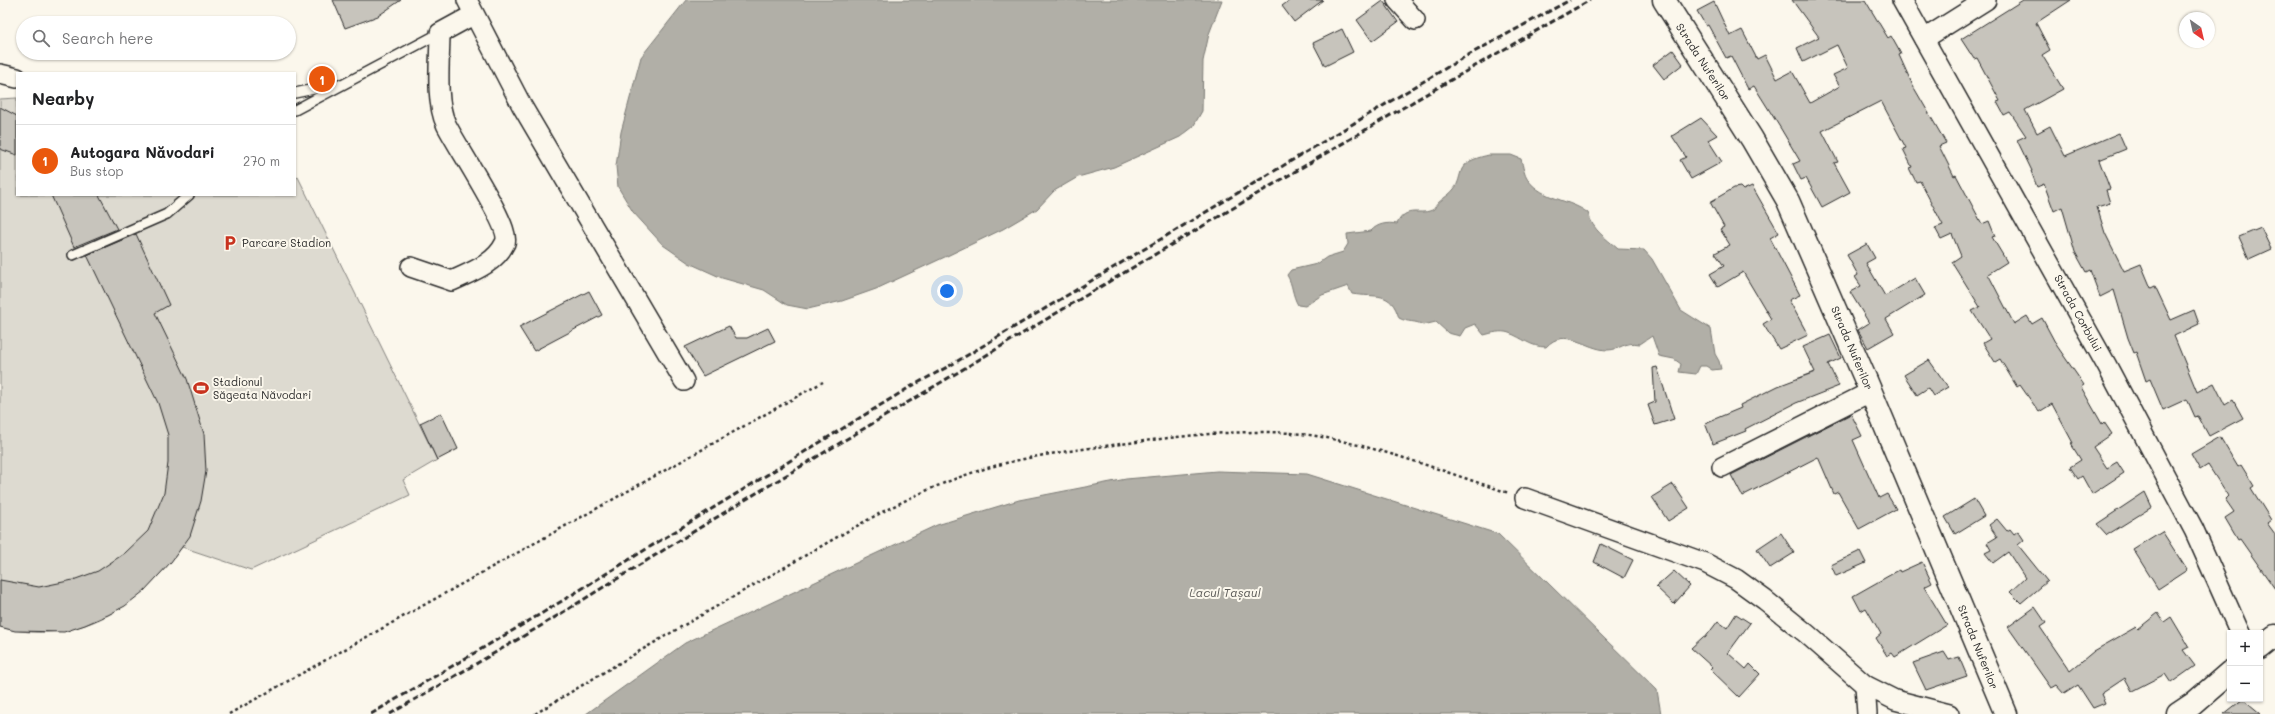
<!DOCTYPE html>
<meta charset="utf-8">
<style>
body{margin:0;font-family:Mali,sans-serif;background:#f2f2f2;color:#202124}
.controls{position:absolute;right:12px;bottom:12px;display:grid;overflow:hidden;border-radius:0px;box-shadow:0 1px 3px #0004}
.controls button{width:36px;height:36px;display:grid;place-items:center;padding:0;border:0;border-bottom:1px solid #e0e0e0;background:#fff;color:#202124;font:20px sans-serif}
.compass{position:absolute;left:2179px;top:12px;width:36px;height:36px;border-radius:50%;background:#fff;box-shadow:0 1px 3px #0004;rotate:146deg}
.you{position:absolute;left:947px;top:291px;width:14px;height:14px;margin:-10px;border:3px solid #fff;border-radius:50%;background:#1a73e8;box-shadow:0 0 0 6px #1a73e833}
.badge{display:grid;place-items:center;width:26px;height:26px;border-radius:50%;background:#ea580c;color:#fff;font-size:13px;font-weight:700}
.pin{position:absolute;translate:-50% -50%;border:2px solid #fff;box-shadow:0 1px 4px #0006}
.list{margin:0;padding:0;list-style:none}
h2{display:flex;justify-content:space-between;align-items:center;height:52px;margin:0;padding:0 16px;font-size:17px}
h2 small{font-size:13px;font-weight:400;color:#757577}
.list li{display:grid;grid-template-columns:26px 1fr auto;gap:12px;align-items:center;box-sizing:border-box;height:72px;padding:0 16px;border-top:1px solid #e0e0e0}
.list b{display:block;font-size:15px;white-space:nowrap}
.list p{margin:0;font-size:13px;white-space:nowrap;color:#757577}
.list em{font-size:13px;font-style:normal;color:#757577}
.icon{flex:none;width:22px;height:22px;fill:none;stroke:currentColor;stroke-width:2;stroke-linecap:round;stroke-linejoin:round}
.map{position:relative;flex:none;width:2275px;height:714px;overflow:hidden}
.search{position:absolute;background:#fff;box-shadow:0 1px 3px #0004;left:16px;top:16px;width:280px;height:44px;display:flex;align-items:center;gap:10px;box-sizing:border-box;padding:0 14px;border-radius:22px;color:#757577;font-size:15px}
.panel{position:absolute;background:#fff;box-shadow:0 1px 3px #0004;left:16px;top:72px;width:280px;height:124px;border-radius:0px}
.map>svg:first-child{display:block}
.green{fill:#dddad0;stroke:#84827e}
.water{fill:#b1afa7;stroke:#7b7a75}
.building{fill:#c7c4bc;stroke:#2b2b2b}
.lines{fill:none;stroke-linecap:round;stroke-linejoin:round}
.lane-casing{stroke:#2b2b2b;stroke-width:12}
.street-casing{stroke:#2b2b2b;stroke-width:22}
.secondary-casing{stroke:#2b2b2b;stroke-width:25}
.path{stroke:#2b2b2b;stroke-width:2.5;stroke-dasharray:3 3;stroke-linecap:butt}
.lane{stroke:#fbf7ec;stroke-width:9}
.street{stroke:#fbf7ec;stroke-width:19}
.secondary{stroke:#fbf7ec;stroke-width:22}
.rail{stroke:#2b2b2b;stroke-width:3;stroke-dasharray:6 3;stroke-linecap:butt}
.labels{text-anchor:middle;stroke-width:4;stroke-linejoin:round;paint-order:stroke}
.street-label{font-size:11px;fill:#2b2b2b;stroke:#fbf7ec}
.poi-label{font-size:11px;fill:#2b2b2b;stroke:#fbf7ec;text-anchor:start}
.water-label{font-size:12px;font-style:italic;fill:#5a5956;stroke:#fbf7ec}
</style>
<div class="map">
<svg width="2275" height="714" viewBox="0 0 2275 714">
<rect width="100%" height="100%" fill="#fbf7ec"/>
<filter id="ink" filterUnits="userSpaceOnUse"><feTurbulence type="fractalNoise" baseFrequency=".025" numOctaves="2"/><feDisplacementMap in="SourceGraphic" scale="8" xChannelSelector="R" yChannelSelector="G"/><feConvolveMatrix kernelMatrix="1 2 1 2 8 2 1 2 1" color-interpolation-filters="sRGB"/></filter>
<g filter="url(#ink)">
<!-- green -->
<path class="green" d="M17 98V195H295V179L298 177 437 460 403 480 410 495 251 570 182 547C138 608 77 647 0 627V99Z"/>
<!-- water -->
<g class="water">
<polygon points="686,0 1222,0 1209,34 1203,61 1202,111 1193,127 1180,137 1114,167 1078,177 1054,191 1037,209 1003,229 947,256 876,289 842,301 808,309 787,305 764,290 722,278 689,263 663,245 633,212 618,187 616,166 621,132 641,57"/>
<path d="M1489 155H1511L1521 159C1523 166 1524 175 1528 180 1543 200 1570 199 1588 213 1593 231 1605 237 1618 249L1644 250 1652 259 1681 310 1711 329 1715 354 1719 361 1721 369 1712 370 1706 366H1700L1696 374 1679 372 1681 364 1674 359 1659 356 1652 336 1640 344C1624 341 1620 350 1608 350 1586 350 1565 326 1546 347 1530 347 1523 338 1509 333 1501 330 1492 333 1484 335L1475 324 1465 328 1460 336 1448 333 1436 322 1423 325C1415 320 1408 323 1399 318 1391 290 1376 298 1352 294L1348 286 1322 295 1305 306 1298 305C1292 295 1293 285 1287 275L1291 270 1317 264 1327 257 1343 252 1348 244 1347 234 1371 231C1377 224 1387 222 1397 224 1406 204 1421 217 1434 209 1438 200 1448 197 1454 189 1459 183 1459 176 1462 169 1467 160 1480 157 1489 155Z"/>
<polygon points="1217,471 1307,474 1498,534 1657,690 1661,714 586,714 685,643 937,525 1019,500 1126,479"/>
</g>
<!-- building -->
<g class="building">
<polygon points="333,0 401,0 378,16 345,28"/>
<polygon points="1290,0 1323,0 1294,22 1282,6"/>
<polygon points="1792,0 1865,0 1888,38 1891,36 1901,54 1899,55 1913,86 1946,143 1939,146 1954,176 1956,175 1982,224 1989,221 1995,236 1992,237 2007,262 1988,274 2014,324 2027,316 2032,324 2042,318 2057,346 2084,385 2081,387 2102,424 2104,422 2112,434 2093,447 2107,468 2117,462 2124,473 2092,494 2082,476 2078,479 2070,467 2081,460 2071,444 2073,443 2052,404 2039,412 2020,385 2017,387 2000,359 1995,362 1983,343 1990,339 1972,311 1980,307 1952,262 1961,256 1952,234 1941,239 1935,228 1943,225 1920,181 1916,182 1909,168 1912,167 1903,149 1906,148 1881,101 1822,131 1838,162 1834,163 1850,192 1822,207 1806,178 1801,180 1793,164 1800,161 1781,129 1754,86 1748,89 1731,56 1726,58 1708,25 1706,26 1697,11 1714,2 1730,36 1742,30 1757,59 1765,55 1777,79 1792,71 1810,103 1840,86 1833,75 1848,68 1837,45 1803,62 1797,48 1819,37"/>
<polygon points="2023,0 2071,0 2036,23 2050,50 2042,55 2063,89 2025,110 2037,133 2050,126 2065,156 2119,133 2126,149 2099,160 2110,189 2106,190 2110,203 2097,207 2105,233 2124,271 2141,264 2151,288 2155,286 2171,320 2194,310 2199,324 2174,336 2197,392 2214,383 2225,405 2233,400 2243,418 2209,436 2198,416 2195,417 2187,399 2163,410 2150,379 2146,381 2136,352 2134,353 2128,338 2114,290 2100,297 2090,270 2086,272 2075,252 2062,207 2054,211 2044,184 2037,187 2031,171 2032,171 2017,140 2026,136 2010,112 2004,115 1997,102 2000,101 1977,58 1974,59 1961,39"/>
<polygon points="1383,1 1398,22 1372,41 1357,20"/>
<polygon points="1342,29 1353,52 1325,66 1313,43"/>
<polygon points="1673,50 1683,64 1664,79 1653,65"/>
<polygon points="0,107 17,116 17,155 0,149"/>
<polygon points="1701,118 1717,135 1708,140 1722,162 1691,179 1680,160 1686,157 1672,136"/>
<polygon points="1752,186 1779,233 1770,238 1800,295 1789,300 1808,335 1779,349 1763,324 1771,319 1743,272 1718,287 1710,274 1724,266 1715,253 1730,245 1720,229 1724,227 1710,202 1734,188 1740,187 1743,190"/>
<polygon points="51,195 99,195 117,229 74,247"/>
<polygon points="2261,228 2271,249 2249,259 2239,237"/>
<polygon points="136,234 169,305 155,313 187,379 204,434 206,471 201,501 190,536 171,562 144,591 125,606 108,615 85,625 64,632 15,631 0,627 0,580 39,587 73,580 98,571 125,553 148,531 164,493 168,463 168,435 158,403 87,255"/>
<polygon points="1867,244 1875,258 1866,263 1885,296 1915,278 1925,295 1886,319 1894,333 1868,348 1858,330 1869,323 1850,292 1861,286 1855,277 1858,275 1847,255"/>
<polygon points="589,291 602,315 534,351 519,327"/>
<polygon points="729,326 736,338 747,338 768,328 775,341 703,376 685,347"/>
<polygon points="1830,335 1841,358 1828,364 1839,386 1796,403 1745,429 1746,431 1713,444 1705,423 1741,408 1740,405 1778,386 1815,372 1803,347"/>
<polygon points="1929,360 1948,387 1933,396 1928,388 1917,395 1904,375"/>
<polygon points="1657,367 1674,419 1655,425 1648,405 1655,402 1653,368"/>
<polygon points="441,413 458,449 437,460 420,423"/>
<polygon points="1851,414 1862,436 1853,440 1879,498 1887,494 1896,509 1859,529 1838,492 1834,494 1818,457 1742,496 1731,475"/>
<polygon points="2220,437 2238,467 2241,465 2254,486 2251,488 2271,520 2267,523 2275,534 2275,589 2240,539 2238,540 2225,518 2234,512 2225,499 2228,496 2208,465 2200,470 2191,454"/>
<polygon points="1673,484 1689,508 1668,521 1652,497"/>
<polygon points="2145,492 2152,507 2107,535 2097,524"/>
<polygon points="1974,499 1984,516 1955,534 1945,517"/>
<polygon points="1997,519 2007,531 2010,529 2014,534 2018,531 2024,540 2018,545 2047,581 2021,603 2010,592 2025,578 2008,552 1993,563 1985,553 1991,550 1987,543 1997,537 1989,525"/>
<polygon points="2162,531 2187,570 2158,589 2133,549"/>
<polygon points="1781,533 1794,553 1770,568 1757,549"/>
<polygon points="1601,544 1633,560 1624,578 1594,562"/>
<polygon points="1860,551 1866,563 1836,576 1831,565"/>
<polygon points="1922,562 1932,583 1924,587 1947,625 1895,657 1892,653 1887,656 1876,638 1881,634 1866,608 1861,611 1853,596 1899,570 1900,572"/>
<polygon points="1674,571 1690,586 1674,604 1656,587"/>
<polygon points="2035,607 2046,623 2040,627 2070,671 2094,651 2136,627 2138,629 2158,613 2164,622 2171,617 2189,647 2183,650 2195,666 2171,683 2165,674 2132,691 2125,678 2101,694 2105,703 2093,708 2078,685 2064,694 2056,685 2051,688 2008,627"/>
<polygon points="1736,614 1750,623 1728,653 1746,669 1750,664 1760,674 1739,697 1710,669 1712,667 1691,648 1703,637 1705,638 1718,621 1727,628"/>
<polygon points="1944,652 1949,660 1959,657 1967,676 1926,690 1913,663"/>
<polygon points="2243,699 2261,714 2224,714"/>
</g>
<g class="lines">
<defs>
<g id="lane">
<polyline points="295,93 338,84"/>
<polyline points="295,110 440,33"/>
<polyline points="73,255 167,214 189,195"/>
</g>
<g id="street">
<polyline points="467,0 522,106 684,381"/>
<polyline points="1397,0 1415,20"/>
<polyline points="1902,0 2107,366 2194,530 2240,633"/>
<polyline points="1924,39 1986,0"/>
<polyline points="0,74 17,78"/>
<path d="M411 267 452 281C471 272 495 264 505 243 512 227 455 144 446 124 435 101 440 59 440 33L473 15"/>
<polyline points="1722,467 1870,392"/>
<polyline points="1525,498 1705,563 1736,579 1765,600 1807,634 1865,685 1895,700 1949,714"/>
<polyline points="1865,685 1867,714"/>
</g>
<g id="secondary">
<polyline points="1664,0 1752,139 1788,201 1865,378 2006,714"/>
<polyline points="2260,648 2275,636"/>
<polyline points="2178,714 2193,704 2230,672"/>
</g>
</defs>
<!-- lane casing -->
<use href="#lane" class="lane-casing"/>
<!-- street casing -->
<use href="#street" class="street-casing"/>
<!-- secondary casing -->
<use href="#secondary" class="secondary-casing"/>
<!-- path -->
<g class="path">
<polyline points="229,714 823,382"/>
<path d="M535 714C616 664 698 617 780 570 840 536 898 499 963 476 1020 455 1084 449 1144 441 1198 434 1269 427 1322 437 1386 449 1448 473 1509 493"/>
</g>
<!-- lane -->
<use href="#lane" class="lane"/>
<!-- street -->
<use href="#street" class="street"/>
<!-- secondary -->
<use href="#secondary" class="secondary"/>
<!-- rail -->
<g class="rail">
<polyline points="371,714 544,612 910,387 951,365 1461,59 1570,0"/>
<polyline points="390,714 539,627 735,506 1115,278 1416,100 1590,0"/>
</g>
</g>
</g>
<!-- icons -->
<defs>
<symbol id="parking-bare" viewBox="-9 -9 18 18"><path d="M-3.5-5.5H1a3.5 3.5 0 0 1 0 7H-1V5.5H-3.5ZM-1-3.4V-.6H.8a1.4 1.4 0 0 0 0-2.8Z" fill="#c8321e" stroke="#fbf7ec" stroke-width="2.5" paint-order="stroke"/></symbol>
<symbol id="stadium-bare" viewBox="-9 -9 18 18"><path d="M0-5a6.5 5 0 1 0 0 10a6.5 5 0 1 0 0-10ZM-3.5-1.8h7v3.6h-7Z" fill="#c8321e" stroke="#fbf7ec" stroke-width="2.5" paint-order="stroke"/></symbol>
</defs>
<g fill-rule="evenodd">
<use href="#parking-bare" x="219" y="232" width="22" height="22"/>
<use href="#stadium-bare" x="190" y="377" width="22" height="22"/>
</g>
<g class="labels">
<!-- street labels -->
<g class="street-label">
<text transform="translate(1703 62) rotate(57)" y="4">Strada Nuferilor</text>
<text transform="translate(2078 313) rotate(61)" y="4">Strada Corbului</text>
<text transform="translate(1852 348) rotate(67)" y="4">Strada Nuferilor</text>
<text transform="translate(1978 647) rotate(68)" y="4">Strada Nuferilor</text>
</g>
<!-- poi labels -->
<g class="poi-label">
<text x="242" y="247">Parcare Stadion</text>
<text x="213" y="386">Stadionul<tspan x="213" dy="13">Săgeata Năvodari</tspan></text>
</g>
<!-- water labels -->
<g class="water-label">
<text x="1225" y="597">Lacul Tașaul</text>
</g>
</g>
</svg>
<div class="controls">
<button>+</button>
<button>−</button>
</div>
<svg class="compass" viewBox="-18 -18 36 36"><path d="M0-13l5 13h-10z" fill="#e53935"/><path d="M0 13l5-13h-10z" fill="#757577"/></svg>
<div class="you"></div>
<div class="pin badge" style="left:322px;top:79px">1</div>
<div class="search"><svg class="icon" aria-label="search" viewBox="0 0 24 24"><circle cx="10" cy="10" r="6"/><path d="M15 15l6 6"/></svg>Search here</div>
<section class="panel">
<h2>Nearby<small></small></h2>
<ul class="list">
<li><span class="badge">1</span><div><b>Autogara Năvodari</b><p>Bus stop</p></div><em>270 m</em></li>
</ul>
</section>
</div>
